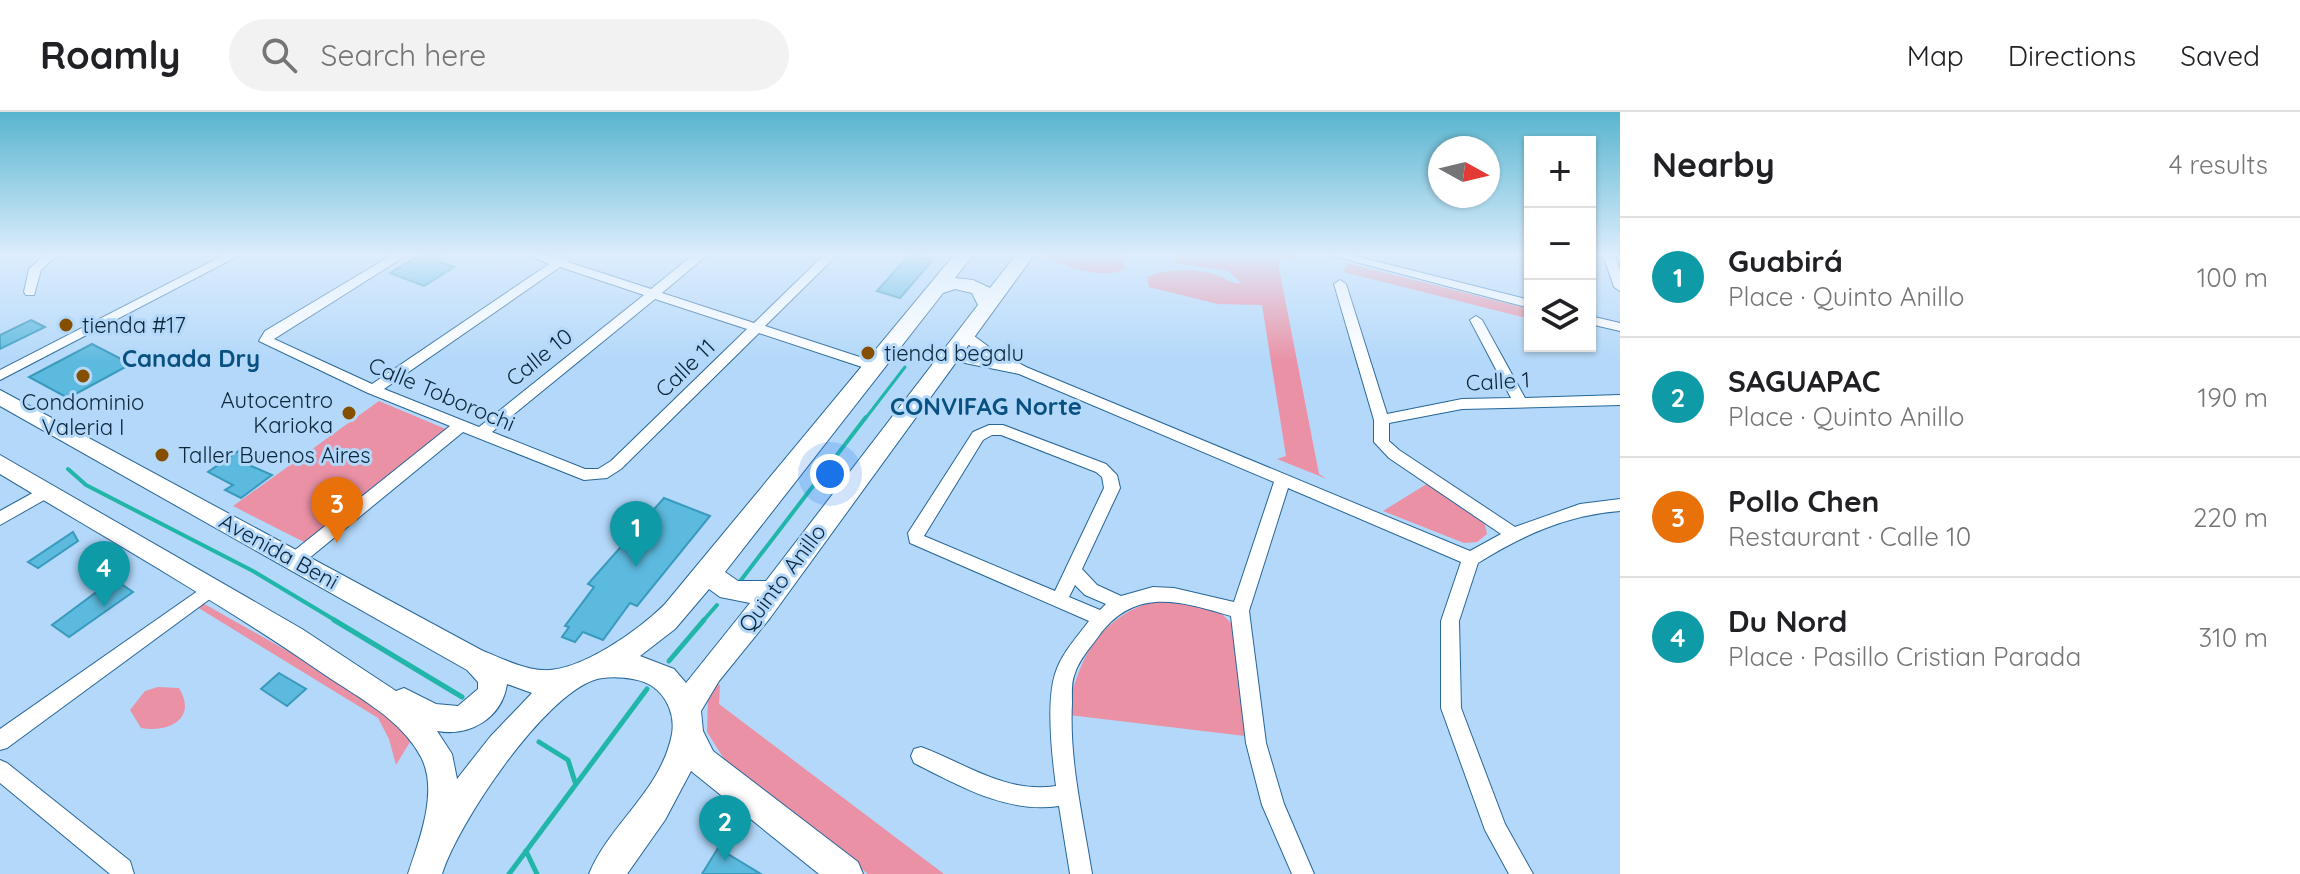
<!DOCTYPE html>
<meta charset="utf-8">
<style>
body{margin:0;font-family:Quicksand,sans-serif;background:#f2f2f2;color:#202124}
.controls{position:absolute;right:24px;top:24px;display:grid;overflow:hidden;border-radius:0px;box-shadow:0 2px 6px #0004}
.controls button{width:72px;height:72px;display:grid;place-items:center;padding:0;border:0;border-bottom:2px solid #e0e0e0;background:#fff;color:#202124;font:40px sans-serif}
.compass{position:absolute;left:1428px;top:24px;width:72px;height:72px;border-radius:50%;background:#fff;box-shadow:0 2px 6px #0004;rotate:98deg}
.you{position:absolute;left:830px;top:362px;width:28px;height:28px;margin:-20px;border:6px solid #fff;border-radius:50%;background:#1a73e8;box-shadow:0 0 0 12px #1a73e833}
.badge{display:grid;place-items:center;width:52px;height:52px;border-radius:50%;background:#864f00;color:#fff;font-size:26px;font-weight:700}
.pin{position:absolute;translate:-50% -66px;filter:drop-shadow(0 2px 4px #0008)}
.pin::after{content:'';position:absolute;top:42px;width:28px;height:24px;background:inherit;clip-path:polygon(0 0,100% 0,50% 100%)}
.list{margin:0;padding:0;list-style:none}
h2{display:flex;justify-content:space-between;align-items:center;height:104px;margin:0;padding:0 32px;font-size:34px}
h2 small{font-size:26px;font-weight:400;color:#757577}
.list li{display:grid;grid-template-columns:52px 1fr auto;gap:24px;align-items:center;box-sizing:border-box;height:120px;padding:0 32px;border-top:2px solid #e0e0e0}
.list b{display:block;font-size:30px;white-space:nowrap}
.list p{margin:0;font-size:26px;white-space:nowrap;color:#757577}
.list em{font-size:26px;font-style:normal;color:#757577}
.icon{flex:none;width:44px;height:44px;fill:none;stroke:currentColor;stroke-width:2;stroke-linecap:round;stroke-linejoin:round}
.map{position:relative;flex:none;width:1620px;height:762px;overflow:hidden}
header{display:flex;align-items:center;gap:48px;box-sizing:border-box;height:112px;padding:0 40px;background:#fff;border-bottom:2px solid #e0e0e0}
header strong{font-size:38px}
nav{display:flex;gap:44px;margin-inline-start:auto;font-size:28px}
.search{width:560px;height:72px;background:#f2f2f2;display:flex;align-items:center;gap:20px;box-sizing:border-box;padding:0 28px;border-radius:44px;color:#757577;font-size:30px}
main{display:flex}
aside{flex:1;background:#fff}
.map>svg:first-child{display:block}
.green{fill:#ea91a5}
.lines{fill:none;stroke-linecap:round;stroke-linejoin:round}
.stream-far2{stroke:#21b6a9;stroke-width:3}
.stream-far1{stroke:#21b6a9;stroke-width:4}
.stream{stroke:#21b6a9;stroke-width:5}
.building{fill:#5cbade;stroke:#389abd;stroke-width:2}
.street-casing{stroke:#266698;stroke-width:2}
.secondary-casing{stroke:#266698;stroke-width:2}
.street{fill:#fff;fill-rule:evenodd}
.secondary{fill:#fff;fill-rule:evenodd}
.poi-dot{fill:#864f00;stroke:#b3d8fa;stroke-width:3}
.labels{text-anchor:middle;stroke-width:6;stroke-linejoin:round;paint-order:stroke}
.poi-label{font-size:22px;fill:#0c263b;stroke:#b3d8fa;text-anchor:start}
.street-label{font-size:22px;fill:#0c263b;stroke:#b3d8fa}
.neighbourhood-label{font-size:24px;font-weight:bold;fill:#095181;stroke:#b3d8fa}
</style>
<header>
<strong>Roamly</strong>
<div class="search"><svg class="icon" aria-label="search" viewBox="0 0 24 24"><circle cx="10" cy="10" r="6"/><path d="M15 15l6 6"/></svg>Search here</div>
<nav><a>Map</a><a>Directions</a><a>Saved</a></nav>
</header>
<main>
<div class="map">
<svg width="1620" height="762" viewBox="0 0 1620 762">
<rect width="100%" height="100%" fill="#b3d8fa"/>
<!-- green -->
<g class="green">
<path d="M1041 143H1124V157C1104 169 1061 153 1041 143Z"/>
<path d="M1174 143H1297L1298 148 1282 146 1278 151 1319 362 1327 367 1277 347 1286 344 1262 193 1218 192 1149 175 1147 165C1166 157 1197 156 1217 163 1227 167 1231 172 1241 171L1229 159 1175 151Z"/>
<polygon points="1347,151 1529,197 1530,207 1344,160"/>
<polygon points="379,289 448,318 306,431 233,394"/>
<polygon points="1430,370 1484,409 1487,422 1477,430 1464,431 1383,399"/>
<path d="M1167 487 1220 500 1236 516 1237 556 1245 624 1069 603C1075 545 1106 496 1167 487Z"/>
<polygon points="199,489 383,593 413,625 396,653 389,627 378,606 197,495"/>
<polygon points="714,571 720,573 719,592 944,762 868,762 726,650 707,620 708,583"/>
<path d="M158 575 179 576C198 607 168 621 141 616L130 598 145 579Z"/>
</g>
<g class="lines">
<!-- stream-far2 -->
<polyline class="stream-far2" points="865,307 905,255"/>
<!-- stream-far1 -->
<g class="stream-far1">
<polyline points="68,357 86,373 253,459 338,510"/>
<polyline points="738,472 866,305"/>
<polyline points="702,510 717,493"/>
</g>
<!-- stream -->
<g class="stream">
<polyline points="334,508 462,585"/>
<polyline points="669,549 704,508"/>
<polyline points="539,630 568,648 575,670"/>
<polyline points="526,739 537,762"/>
<polyline points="509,762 647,577"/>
</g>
</g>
<!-- building -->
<g class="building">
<polygon points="420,143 443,143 435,148 454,155 424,174 390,161"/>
<polygon points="909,143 925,143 922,146 932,149 900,186 877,179"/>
<polygon points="31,208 45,215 0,237 0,223"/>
<polygon points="92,232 131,252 68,286 29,265"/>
<polygon points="243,336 261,345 249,353 272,363 241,386 225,378 233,373 208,360"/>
<polygon points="664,386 710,404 637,494 630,491 603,528 583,520 575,530 562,525 569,515 565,514 594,475 588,472"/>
<polygon points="73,420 78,429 38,456 28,450"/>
<polygon points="114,467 133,480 69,525 52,513"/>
<polygon points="279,561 306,577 287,594 261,577"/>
<polygon points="718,736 761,762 702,762"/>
</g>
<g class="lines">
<defs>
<g id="street">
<polygon points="44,143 58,143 41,158 34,183 26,183 24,180 29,157"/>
<polygon points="224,143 240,143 0,268 0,258"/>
<path d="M392 143H407L274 227 372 272 549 152 528 143 567 145 568 150 651 177 693 143H707L662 181 754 211 824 143H837L765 214 878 251 880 254 878 257H868L759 221 621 357 607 366 584 368 463 320 302 452H290L287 447 290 442 450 314 368 281 259 229 265 219ZM560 155 644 183 479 315 384 277ZM655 187 747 217 611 349 598 357H585L492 320Z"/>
<polygon points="1330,143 1351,143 1530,188 1530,196"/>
<polygon points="1603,143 1615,143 1620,158 1620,179 1614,175"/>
<path d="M1340 168 1346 172 1387 302 1462 287 1511 286 1470 208 1476 204 1482 208 1525 286 1620 283V293L1462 297 1389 311V329L1399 338 1515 415 1580 392 1620 387V399C1567 403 1523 423 1478 451L1459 509 1461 596 1505 712 1533 762H1509L1485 718 1441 596V509L1461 450 1288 376 1249 499 1266 631 1284 692 1314 762H1292L1262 693 1246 631 1231 504C1181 489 1134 474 1098 525 1090 536 1079 548 1075 561 1071 570 1072 581 1072 591 1069 649 1083 705 1092 762H1070L1059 694C1007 702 958 673 914 651L911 644 914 637 921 635C965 651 1006 682 1056 674 1052 644 1046 591 1055 562 1061 542 1077 525 1089 509L910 431 908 421 973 320 989 313H1003L1106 352 1117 363 1120 376 1082 457 1097 473 1121 484 1153 475 1174 476 1234 490 1274 370 1019 262 950 248 943 244 950 240 999 251 973 237 959 222 966 218 989 235 1026 255 1470 439 1501 422 1389 346 1374 330V308L1334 172ZM992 323H1001L1096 360 1102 365 1104 376 1055 479 924 424 983 328ZM1075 473 1085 483 1106 492 1100 498 1069 485Z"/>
<polygon points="1590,204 1620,211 1620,219 1590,212"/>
<polygon points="47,373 55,379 53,383 0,413 0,399"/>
<polygon points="212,469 218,471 221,476 218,481 7,636 0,638 0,617"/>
<polygon points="0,648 7,651 130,749 134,762 110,762 0,671"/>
</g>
<path id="secondary" d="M954 143H973L955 166 973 168 990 176 1016 143H1034L770 506 719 569 701 599 703 619 713 639 858 750 863 762H819L691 659 665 708 627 762H589C610 711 661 679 672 622 675 604 668 585 652 574 639 565 608 563 594 568 542 586 458 711 442 762H408C419 729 439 679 421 645 401 607 359 586 325 563 221 491 109 428 0 362V343L302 517 396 579 404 576 436 592 458 594 478 577V570L467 558 0 294V278L483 539C501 546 523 557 542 558 579 561 639 518 665 492ZM955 177 972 181 978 193 766 469H738L725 460 943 181ZM709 477 720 485 750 491 686 571 674 557 640 544 675 517ZM507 572 532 581 490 625 457 667 452 642 437 619C470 625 502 606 507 572Z"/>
</defs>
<!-- street casing -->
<use href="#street" class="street-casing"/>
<!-- secondary casing -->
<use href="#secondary" class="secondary-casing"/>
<!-- street -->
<use href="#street" class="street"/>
<!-- secondary -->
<use href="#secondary" class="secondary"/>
</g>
<!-- sky -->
<linearGradient id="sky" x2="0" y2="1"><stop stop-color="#58b5cf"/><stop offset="0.57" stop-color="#ddedfd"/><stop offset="1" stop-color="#ddedfd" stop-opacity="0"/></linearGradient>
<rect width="1620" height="250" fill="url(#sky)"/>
<!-- markers -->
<g class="poi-dot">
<circle cx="66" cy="213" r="8"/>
<circle cx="868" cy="241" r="8"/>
<circle cx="83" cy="264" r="8"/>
<circle cx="349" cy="301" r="8"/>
<circle cx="162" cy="343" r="8"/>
</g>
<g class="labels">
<!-- poi labels -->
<g class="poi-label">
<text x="82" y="221">tienda #17</text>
<text x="884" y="249">tienda begalu</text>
<text x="333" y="296" text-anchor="end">Autocentro<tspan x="333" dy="25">Karioka</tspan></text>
<text x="83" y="298" text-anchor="middle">Condominio<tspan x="83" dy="25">Valeria I</tspan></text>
<text x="178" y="351">Taller Buenos Aires</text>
</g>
<!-- street labels -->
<g class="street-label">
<text transform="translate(539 245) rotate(-39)" y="8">Calle 10</text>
<text transform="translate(685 256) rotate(-44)" y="8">Calle 11</text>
<text transform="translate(1498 269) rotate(-3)" y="8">Calle 1</text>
<text transform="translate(442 282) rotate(23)" y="8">Calle Toborochi</text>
<text transform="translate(279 439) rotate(29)" y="8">Avenida Beni</text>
<text transform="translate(782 466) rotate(-53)" y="8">Quinto Anillo</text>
</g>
<!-- neighbourhood labels -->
<g class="neighbourhood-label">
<text x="191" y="255">Canada Dry</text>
<text x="986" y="303">CONVIFAG Norte</text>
</g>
</g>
</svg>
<div class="controls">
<button>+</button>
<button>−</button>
<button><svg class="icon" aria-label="layers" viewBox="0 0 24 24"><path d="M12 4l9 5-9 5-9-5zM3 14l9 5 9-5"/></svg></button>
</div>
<svg class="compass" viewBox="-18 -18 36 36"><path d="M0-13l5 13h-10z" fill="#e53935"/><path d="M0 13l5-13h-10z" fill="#757577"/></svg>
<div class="you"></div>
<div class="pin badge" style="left:636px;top:455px;background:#0f9aa8">1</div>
<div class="pin badge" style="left:725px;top:749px;background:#0f9aa8">2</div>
<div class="pin badge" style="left:337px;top:431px;background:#e8710a">3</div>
<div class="pin badge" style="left:104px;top:495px;background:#0f9aa8">4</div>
</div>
<aside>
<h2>Nearby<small>4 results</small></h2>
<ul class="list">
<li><span class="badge" style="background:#0f9aa8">1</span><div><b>Guabirá</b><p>Place · Quinto Anillo</p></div><em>100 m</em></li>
<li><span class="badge" style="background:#0f9aa8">2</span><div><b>SAGUAPAC</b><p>Place · Quinto Anillo</p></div><em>190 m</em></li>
<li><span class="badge" style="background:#e8710a">3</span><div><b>Pollo Chen</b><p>Restaurant · Calle 10</p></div><em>220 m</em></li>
<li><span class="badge" style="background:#0f9aa8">4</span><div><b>Du Nord</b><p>Place · Pasillo Cristian Parada</p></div><em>310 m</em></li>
</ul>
</aside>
</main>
